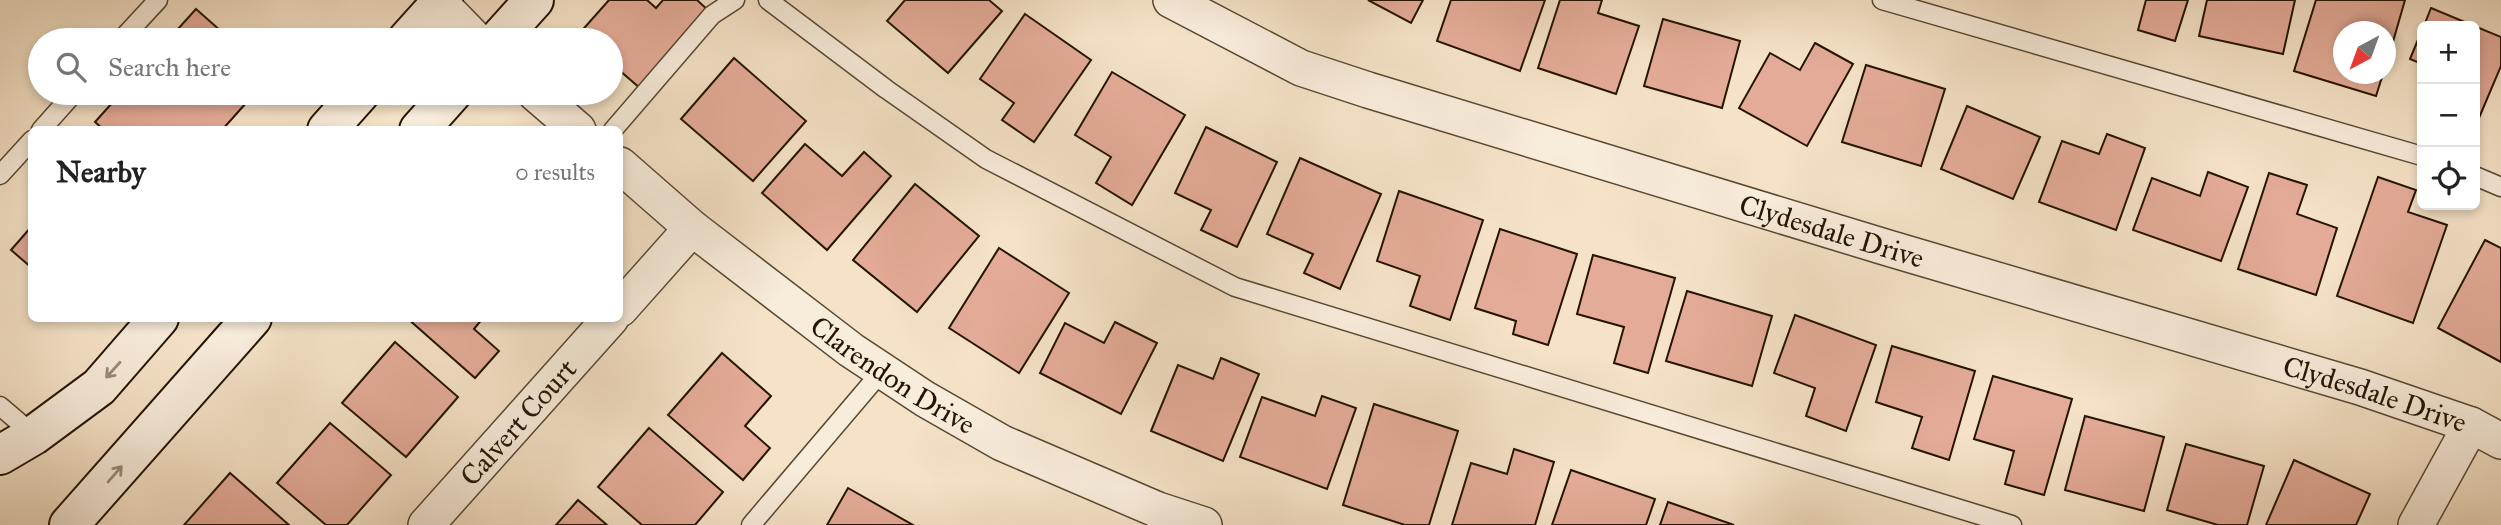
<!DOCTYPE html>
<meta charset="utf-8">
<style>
body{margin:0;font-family:"IM FELL Great Primer",serif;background:#f6f6f6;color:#222}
.controls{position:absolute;right:21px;top:21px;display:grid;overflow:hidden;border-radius:10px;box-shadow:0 4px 10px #0003}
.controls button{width:63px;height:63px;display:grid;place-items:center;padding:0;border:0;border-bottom:2px solid #e0e0e0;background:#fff;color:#222;font:35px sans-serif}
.compass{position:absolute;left:2333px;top:21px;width:63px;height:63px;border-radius:50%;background:#fff;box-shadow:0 4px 10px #0003;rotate:221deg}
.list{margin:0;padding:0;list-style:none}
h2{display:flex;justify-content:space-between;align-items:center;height:91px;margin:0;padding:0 28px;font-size:30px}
h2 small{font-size:23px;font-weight:400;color:#767676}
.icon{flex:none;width:38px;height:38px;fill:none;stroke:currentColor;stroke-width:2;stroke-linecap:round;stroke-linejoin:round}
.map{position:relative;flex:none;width:2501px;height:525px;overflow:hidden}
.search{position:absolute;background:#fff;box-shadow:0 4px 10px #0003;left:28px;top:28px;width:595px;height:77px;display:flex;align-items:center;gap:18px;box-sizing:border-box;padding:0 24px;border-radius:38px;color:#767676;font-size:26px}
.panel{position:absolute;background:#fff;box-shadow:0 4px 10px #0003;left:28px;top:126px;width:595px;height:196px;border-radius:10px}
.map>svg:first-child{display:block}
.building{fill:#e4ab98;stroke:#241401;stroke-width:2}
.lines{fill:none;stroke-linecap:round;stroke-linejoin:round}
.service-casing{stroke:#584832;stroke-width:21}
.minor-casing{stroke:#584832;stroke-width:38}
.secondary-casing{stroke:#241401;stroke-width:42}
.service{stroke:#f8ecdb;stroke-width:18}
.minor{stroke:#f8ecdb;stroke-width:35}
.secondary{stroke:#f8ecdb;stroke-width:38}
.oneway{stroke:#998b79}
.labels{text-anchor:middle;stroke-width:6;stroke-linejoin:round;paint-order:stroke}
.street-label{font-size:28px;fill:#241401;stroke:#f8ecdb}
</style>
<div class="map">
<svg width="2501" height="525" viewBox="0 0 2501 525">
<rect width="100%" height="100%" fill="#f5e2c7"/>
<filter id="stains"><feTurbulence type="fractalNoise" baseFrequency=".00286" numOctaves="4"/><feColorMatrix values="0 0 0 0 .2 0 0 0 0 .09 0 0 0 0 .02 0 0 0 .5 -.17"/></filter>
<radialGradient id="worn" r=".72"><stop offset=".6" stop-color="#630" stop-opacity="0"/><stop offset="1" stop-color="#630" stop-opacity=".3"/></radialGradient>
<!-- building -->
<g class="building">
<polygon points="609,0 647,0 656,8 663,0 697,0 709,11 641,89 611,63 611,40 584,40 578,35"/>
<polygon points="905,0 989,0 1002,11 948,73 887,21"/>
<polygon points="1368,0 1423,0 1411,23"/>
<polygon points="1451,0 1545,0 1520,71 1437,41"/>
<polygon points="1560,0 1602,0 1598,13 1639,26 1616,94 1538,68"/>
<polygon points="2146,0 2188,0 2175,41 2138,30"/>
<polygon points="2207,0 2295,0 2283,54 2199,36"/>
<polygon points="2316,0 2405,0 2386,66 2386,32 2344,32 2344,74 2383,74 2376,96 2294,71"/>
<polygon points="2431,8 2501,37 2501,66 2476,125 2475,26 2424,26"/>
<polygon points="196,9 231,40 168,40"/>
<polygon points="1025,14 1091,60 1034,142 1002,120 1014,103 980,79"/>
<polygon points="1663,19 1740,41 1722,108 1644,86"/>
<polygon points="2422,30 2422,64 2410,59"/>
<polygon points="1815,43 1853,64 1807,146 1739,108 1770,53 1800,70"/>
<polygon points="734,58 806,121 753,181 681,119"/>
<polygon points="1866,65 1945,89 1921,166 1842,142"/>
<polygon points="1112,72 1185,115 1132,205 1096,183 1111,157 1075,135"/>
<polygon points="121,93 255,93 222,130 104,130 95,122"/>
<polygon points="1967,106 2040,137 2013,199 1941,169"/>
<polygon points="1206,127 1277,162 1237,247 1201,230 1211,210 1175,193"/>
<polygon points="2107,134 2145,148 2116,230 2039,202 2062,141 2099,154"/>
<polygon points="805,144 842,176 864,152 891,176 827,250 762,193"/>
<polygon points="1300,158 1381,194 1340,289 1304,273 1313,254 1267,234"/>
<polygon points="2208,172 2248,187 2221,261 2133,230 2152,178 2200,196"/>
<polygon points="2269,173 2307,185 2297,214 2337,228 2316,295 2238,269"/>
<polygon points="2378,177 2416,190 2408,212 2447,225 2413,323 2337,296"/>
<polygon points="915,184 979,236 917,312 853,260"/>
<polygon points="1399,191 1483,220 1450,320 1410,306 1420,276 1377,261"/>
<polygon points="32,226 32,268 11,250"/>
<polygon points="1500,229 1577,254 1548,345 1513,334 1516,321 1475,308"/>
<polygon points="2485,240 2501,248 2501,362 2438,328"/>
<polygon points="999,248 1069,293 1019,373 949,328"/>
<polygon points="1593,255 1675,278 1648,373 1614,363 1624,327 1577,314"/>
<polygon points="1687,291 1772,316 1752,386 1666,361"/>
<polygon points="1795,315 1876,345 1846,431 1806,416 1815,388 1774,373"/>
<polygon points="407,318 483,318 474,329 499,351 475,378"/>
<polygon points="1115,322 1157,343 1121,414 1040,373 1065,323 1104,343"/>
<polygon points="395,342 458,397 406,457 342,403"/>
<polygon points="1892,346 1975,371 1949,460 1912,448 1922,417 1876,402"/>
<polygon points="722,353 771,396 745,426 770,448 743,480 668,415"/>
<polygon points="1221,358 1259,374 1223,461 1151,431 1178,365 1213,379"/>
<polygon points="1993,376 2072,399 2044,495 2005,484 2014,451 1974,439"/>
<polygon points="1322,396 1356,408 1327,489 1240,457 1262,397 1315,416"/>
<polygon points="1374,404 1458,431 1429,525 1405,525 1343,505"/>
<polygon points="2085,416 2164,437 2144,511 2065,490"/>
<polygon points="330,423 391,475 347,525 326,525 277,483"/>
<polygon points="649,428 723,492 695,525 642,525 598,487"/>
<polygon points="2186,444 2264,466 2247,525 2218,525 2167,510"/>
<polygon points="1514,449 1554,462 1535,525 1452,525 1471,463 1507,474"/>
<polygon points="2294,460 2370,494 2356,525 2266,525"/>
<polygon points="1571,470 1655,499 1646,525 1552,525"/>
<polygon points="230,473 289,525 184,525"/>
<polygon points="848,488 913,525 827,525"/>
<polygon points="578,500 607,525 556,525"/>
<polygon points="1668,502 1734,525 1660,525"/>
</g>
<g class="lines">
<defs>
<g id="service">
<polyline points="768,0 886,89 986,159 1235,287 2012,525"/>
<polyline points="1882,0 2422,156"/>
<polyline points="121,40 158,0"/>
<polyline points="41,130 74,93"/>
<polyline points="613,130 712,15 735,0"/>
<polyline points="0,175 32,140"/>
<polyline points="2475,176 2501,187"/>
<polyline points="0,406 34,435"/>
<polyline points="751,525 882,371"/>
</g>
<g id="minor">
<path id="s1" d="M1171 0 1301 68 1368 90 1888 248 2360 387 2471 425 2501 441"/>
<polyline points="440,3 476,40"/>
<polyline points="535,93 578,130"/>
<path id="s2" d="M620 165 692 228 851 350 925 399 1002 443 1158 510 1204 525"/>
<polyline points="620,309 692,228"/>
<path id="s3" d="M426 525 611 318"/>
<polyline points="2416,525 2471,425"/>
</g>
<g id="secondary">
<polyline points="407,40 443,0"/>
<polyline points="498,40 534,0"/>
<polyline points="327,130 360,93"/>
<polyline points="419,130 452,93"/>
<polyline points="0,455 34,435 99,387 159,318"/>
<polyline points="69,525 252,318"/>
</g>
</defs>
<!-- service casing -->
<use href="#service" class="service-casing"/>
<!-- minor casing -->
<use href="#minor" class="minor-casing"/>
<!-- secondary casing -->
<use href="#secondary" class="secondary-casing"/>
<!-- service -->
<use href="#service" class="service"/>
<!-- minor -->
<use href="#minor" class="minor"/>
<!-- secondary -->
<use href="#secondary" class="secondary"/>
</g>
<!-- one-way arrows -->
<defs><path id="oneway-shaft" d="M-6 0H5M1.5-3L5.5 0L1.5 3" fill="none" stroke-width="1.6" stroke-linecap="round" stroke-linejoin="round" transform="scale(1.75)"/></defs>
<g class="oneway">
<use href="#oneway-shaft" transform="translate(113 370) rotate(132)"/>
<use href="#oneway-shaft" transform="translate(115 474) rotate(-49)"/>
</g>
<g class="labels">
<!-- street labels -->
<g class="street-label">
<text dy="10" stroke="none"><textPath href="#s1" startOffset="702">Clydesdale Drive</textPath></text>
<text dy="10" stroke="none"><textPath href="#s2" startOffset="345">Clarendon Drive</textPath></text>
<text dy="10" stroke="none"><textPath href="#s1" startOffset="1269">Clydesdale Drive</textPath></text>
<text dy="10" stroke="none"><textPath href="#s3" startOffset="138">Calvert Court</textPath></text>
</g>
</g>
<rect width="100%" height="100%" filter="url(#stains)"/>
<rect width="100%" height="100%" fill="url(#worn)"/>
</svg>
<div class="controls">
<button>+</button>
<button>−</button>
<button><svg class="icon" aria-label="locate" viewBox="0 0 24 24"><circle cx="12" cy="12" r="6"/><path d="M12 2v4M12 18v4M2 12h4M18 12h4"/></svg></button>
</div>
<svg class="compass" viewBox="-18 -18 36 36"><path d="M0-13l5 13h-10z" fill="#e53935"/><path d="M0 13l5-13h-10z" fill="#767676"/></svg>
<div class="search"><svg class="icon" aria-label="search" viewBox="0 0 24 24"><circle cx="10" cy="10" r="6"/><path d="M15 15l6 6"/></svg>Search here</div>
<section class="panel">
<h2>Nearby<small>0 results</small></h2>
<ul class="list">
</ul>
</section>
</div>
